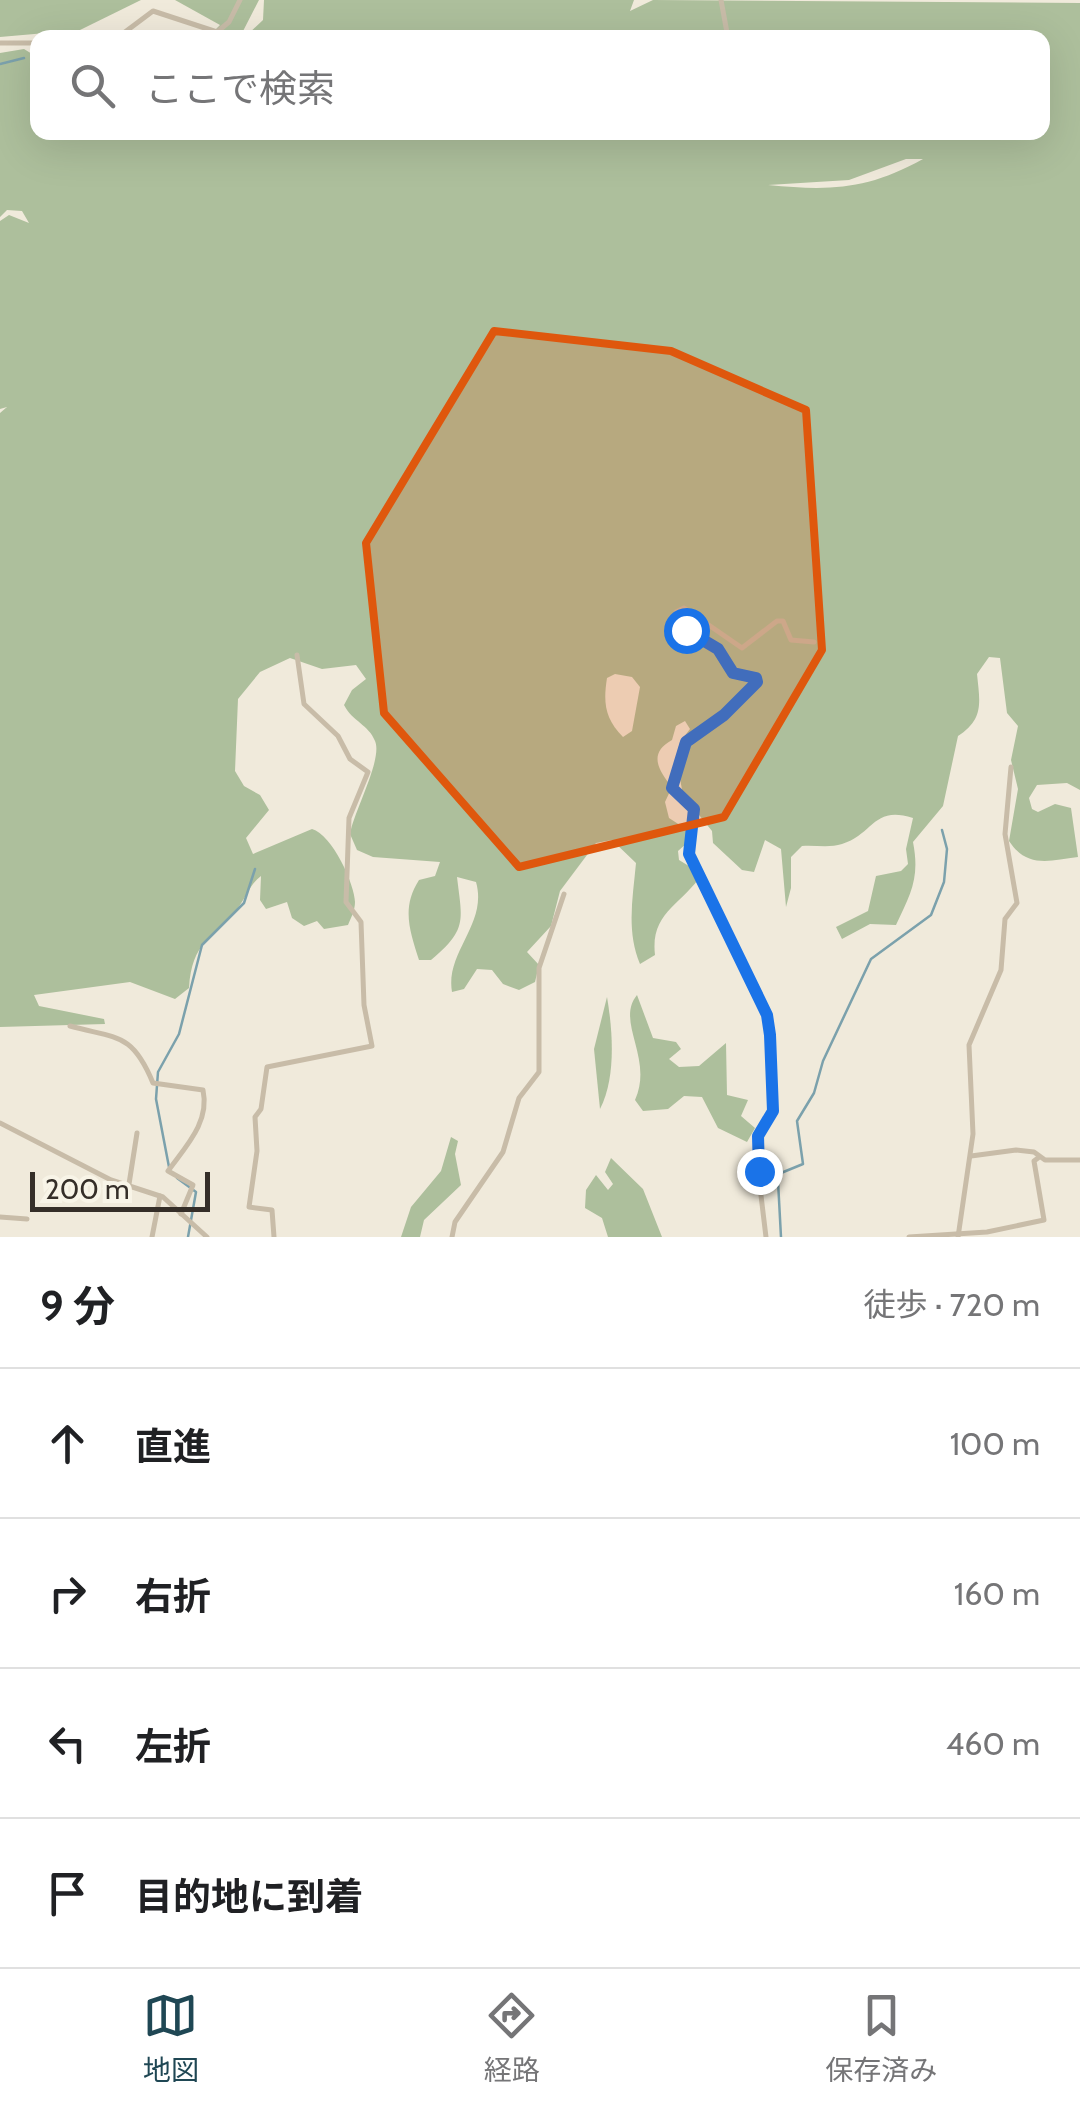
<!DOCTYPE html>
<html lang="ja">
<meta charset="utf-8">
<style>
body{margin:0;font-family:Cabin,"Noto Sans JP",sans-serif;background:#f2f2f2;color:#202124}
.scale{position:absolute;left:30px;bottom:25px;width:180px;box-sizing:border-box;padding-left:10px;border:5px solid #352e28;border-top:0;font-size:28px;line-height:35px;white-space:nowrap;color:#352e28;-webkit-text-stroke:8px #f8f4e7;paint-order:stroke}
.stop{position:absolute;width:30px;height:30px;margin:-22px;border:8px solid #1a73e8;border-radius:50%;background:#fff}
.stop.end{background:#1a73e8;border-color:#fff;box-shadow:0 2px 10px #0008}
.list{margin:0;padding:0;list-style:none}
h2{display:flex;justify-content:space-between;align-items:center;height:130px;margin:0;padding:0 40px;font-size:42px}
h2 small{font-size:32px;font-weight:400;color:#757577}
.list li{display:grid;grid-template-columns:65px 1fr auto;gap:30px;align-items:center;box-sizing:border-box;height:150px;padding:0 40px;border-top:2px solid #e0e0e0}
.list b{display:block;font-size:38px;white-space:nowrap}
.list em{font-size:32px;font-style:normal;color:#757577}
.icon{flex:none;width:55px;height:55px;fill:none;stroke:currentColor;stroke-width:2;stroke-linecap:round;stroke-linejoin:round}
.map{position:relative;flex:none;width:1080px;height:1237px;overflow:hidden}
.search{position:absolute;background:#fff;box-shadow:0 10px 40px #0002;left:30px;right:30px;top:30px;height:110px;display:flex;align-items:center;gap:25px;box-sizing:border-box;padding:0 35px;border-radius:20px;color:#757577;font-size:38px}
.sheet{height:730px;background:#fff}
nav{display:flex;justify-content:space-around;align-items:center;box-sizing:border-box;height:140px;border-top:2px solid #e0e0e0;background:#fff;font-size:28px;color:#757577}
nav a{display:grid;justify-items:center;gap:5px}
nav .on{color:#1f4754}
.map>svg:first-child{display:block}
.green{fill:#adbf9c;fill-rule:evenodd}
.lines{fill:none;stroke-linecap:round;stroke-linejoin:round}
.stream{stroke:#7ba1ac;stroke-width:2.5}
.minor{stroke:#c8bca8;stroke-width:5}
.route{stroke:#1a73e8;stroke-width:12}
.marked{fill:#df570d;fill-opacity:0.2;stroke:#df570d;stroke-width:8;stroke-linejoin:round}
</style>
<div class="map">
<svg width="1080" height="1237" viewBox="0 0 1080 1237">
<rect width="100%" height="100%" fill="#f0eadb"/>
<!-- green -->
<g class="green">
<polygon points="0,0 141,0 80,30 0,37"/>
<polygon points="175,0 259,0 240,37 149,38 166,32 213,32 220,25"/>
<path d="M264 0H634L630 11 653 0 1080 3V790L1067 783 1037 785 1029 798 1032 809 1038 812 1055 804 1071 808 1078 857C1048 861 1027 868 1009 841L1018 789 1011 760 1018 726 1007 713 1000 658 989 657 977 674C980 703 984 719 958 736L943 806 913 842C920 878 911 893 896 925L870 924 842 939 836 927 868 911 876 876 901 871 908 864 906 849 913 818C873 805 874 834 842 844 830 848 815 845 802 846L791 857V888L786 907 781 849 765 840 754 872 742 870 713 843 712 831 683 795 676 757 680 742 690 729 685 721 676 726 672 740C648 753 658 770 672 787L665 802 669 818 686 829 687 843 678 851 679 860 702 874C682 905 650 912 655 955L640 964C626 931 633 897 636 863L612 840 596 843 560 891 551 926 527 952 539 965 535 982 519 990 503 984 492 970 477 969 464 989 452 992C445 952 488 924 476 882L457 877C462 920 468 929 431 960H419C410 931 401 908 419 880L435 876 440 862 373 857 357 850 350 834C354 811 383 759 375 741 369 725 352 721 344 705L352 690 366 679 356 665 322 669 290 658 260 672 238 699 235 771 244 786 260 795 269 810 246 838 253 854 312 829C332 834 355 885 355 902 355 910 351 918 348 925L324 929 317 921 304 926 292 918 287 902 266 909 260 900 261 876C249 885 246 898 237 909 212 940 192 941 189 988L175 999 130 982 34 995 39 1006 104 1019 105 1024 0 1027V413L7 407 0 409V221L9 215 29 223 22 211 7 210 0 217V53L24 49 37 57 38 132H1042V38L546 37 550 32 541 38 245 37 263 20ZM906 159H923C867 190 830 191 768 185L849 180ZM615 674 632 677 640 687 632 731 623 737C605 719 603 703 607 678Z"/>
<path d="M637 995 653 1038 676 1042 681 1049 669 1059 679 1067 699 1066 726 1043 727 1095 748 1100 741 1116 755 1128 747 1142 718 1128 702 1097 684 1096 668 1109 643 1111 635 1100C654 1058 615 1022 637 995Z"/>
<path d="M607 997C613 1032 616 1078 600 1109L594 1049Z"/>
<polygon points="451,1137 458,1141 455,1154 461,1185 424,1220 420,1237 401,1237 411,1207 441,1171"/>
<polygon points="611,1158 643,1189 662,1237 608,1237 602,1218 585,1208 586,1190 596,1175 608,1190 613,1184 605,1172"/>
</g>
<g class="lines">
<!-- stream -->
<g class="stream">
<polyline points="0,64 24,58"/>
<polyline points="169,1167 156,1099 158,1072 179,1034 202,945 244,903 255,869"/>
<polyline points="177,1178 196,1192 188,1237"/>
<polyline points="781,1237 778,1181 781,1173 803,1164 797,1121 814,1093 823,1061 871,959 931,915 944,882 947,849 942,830"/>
</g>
<!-- minor -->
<g class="minor">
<polyline points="721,0 728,38"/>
<polyline points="117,38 153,11 217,32 229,22 240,0"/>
<polyline points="0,43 38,43"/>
<path d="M70 1026C117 1039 132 1032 153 1083L203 1090C210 1122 186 1146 168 1171L193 1185 181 1214"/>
<polyline points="0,1123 111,1180 163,1197 207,1237"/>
<polyline points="971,1156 1016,1150 1034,1152 1045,1160 1080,1160"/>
<polyline points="129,1184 137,1133"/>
<polyline points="0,1217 27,1219"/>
<polyline points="152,1237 160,1196"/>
<polyline points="274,1237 272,1210 249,1207 257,1151 255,1117 261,1109 267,1067 372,1046 364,1005 361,922 346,902 349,818 368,772 350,759 338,736 304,704 297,655"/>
<polyline points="452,1237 455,1222 503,1152 519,1098 539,1072 539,968 564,894"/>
<polyline points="766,1237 756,1154 758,1137 773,1111 771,1035 767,1015 689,854 693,809 671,788 686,741 724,715 757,682 756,678 733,673 721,652 686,631 676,612 684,608 742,648 777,621 783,621 791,640 814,642"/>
<polyline points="909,1237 987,1232 1044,1220 1034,1161 1038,1158"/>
<polyline points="958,1237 973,1134 969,1045 1001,970 1005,919 1017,903 1005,834 1011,767"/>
</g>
</g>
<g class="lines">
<!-- route -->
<polyline class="route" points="686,630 718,649 733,673 756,678 757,682 724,715 686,742 672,788 694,809 689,854 767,1015 770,1035 773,1111 758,1136 759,1171"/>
</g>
<!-- marked area -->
<path class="marked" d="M494 331 671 351 806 410 822 650 724 817 519 867 384 713 366 543Z"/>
</svg>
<div class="scale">200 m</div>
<div class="stop" style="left:686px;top:630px"></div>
<div class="stop end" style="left:759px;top:1171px"></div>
<div class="search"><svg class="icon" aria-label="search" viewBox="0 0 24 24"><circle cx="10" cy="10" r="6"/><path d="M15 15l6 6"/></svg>ここで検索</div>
</div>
<section class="sheet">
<h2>9 分<small>徒歩 · 720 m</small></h2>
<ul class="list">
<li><svg class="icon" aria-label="ahead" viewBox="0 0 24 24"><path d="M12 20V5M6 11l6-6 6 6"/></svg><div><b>直進</b></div><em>100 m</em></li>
<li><svg class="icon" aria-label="right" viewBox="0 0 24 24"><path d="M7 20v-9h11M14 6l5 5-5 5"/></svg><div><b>右折</b></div><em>160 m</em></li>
<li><svg class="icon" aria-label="left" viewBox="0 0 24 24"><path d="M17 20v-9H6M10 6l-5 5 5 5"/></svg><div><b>左折</b></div><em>460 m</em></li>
<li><svg class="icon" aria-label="arrive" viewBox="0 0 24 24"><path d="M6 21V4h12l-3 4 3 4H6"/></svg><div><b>目的地に到着</b></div></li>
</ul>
</section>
<nav>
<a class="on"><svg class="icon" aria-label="map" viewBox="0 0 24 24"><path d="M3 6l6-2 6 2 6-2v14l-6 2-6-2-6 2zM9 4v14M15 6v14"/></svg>地図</a>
<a><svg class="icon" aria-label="directions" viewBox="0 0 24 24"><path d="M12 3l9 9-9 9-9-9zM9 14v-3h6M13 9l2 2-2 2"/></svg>経路</a>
<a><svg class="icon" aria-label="saved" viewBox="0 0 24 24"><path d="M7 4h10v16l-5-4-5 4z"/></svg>保存済み</a>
</nav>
